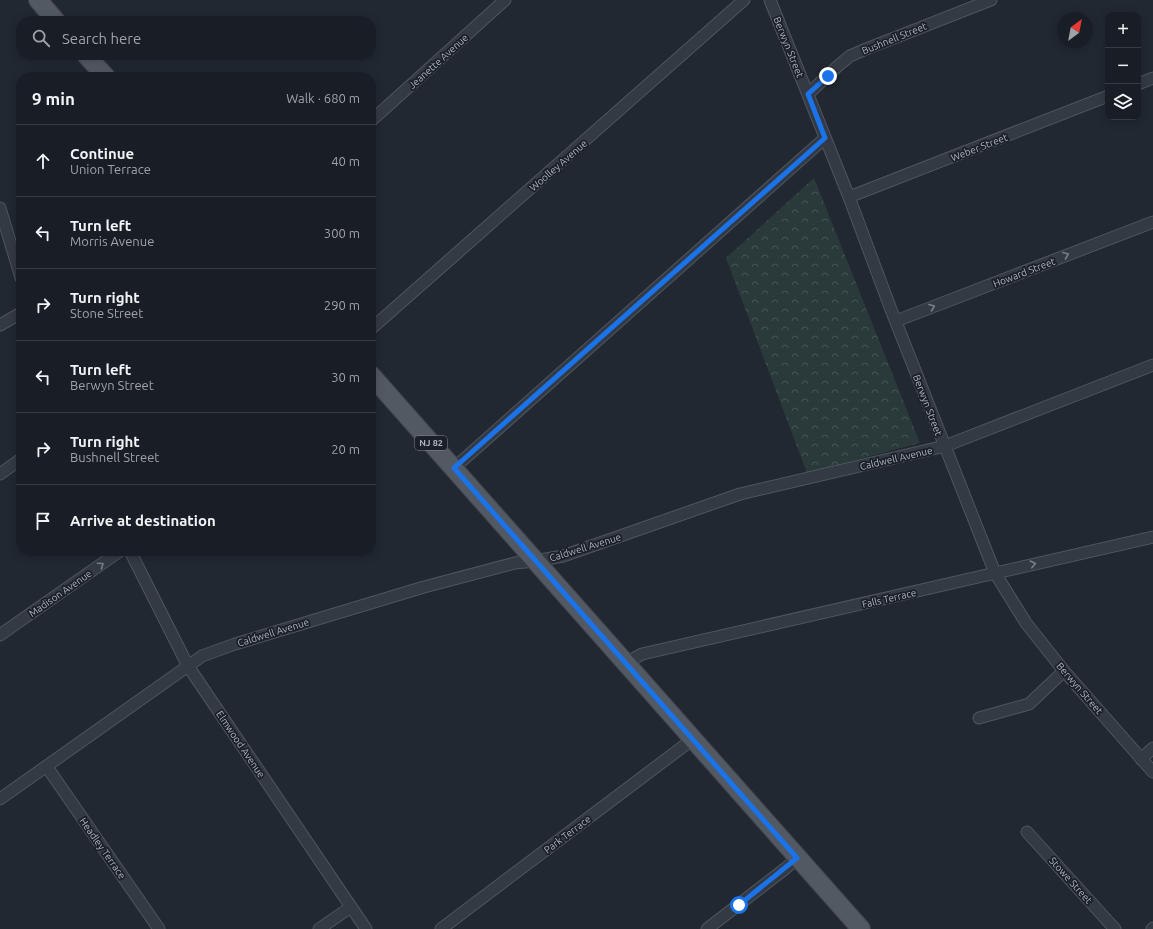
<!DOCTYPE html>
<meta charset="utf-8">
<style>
body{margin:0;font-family:Ubuntu,sans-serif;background:#262b32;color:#f1f3f6}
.controls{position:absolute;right:12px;top:12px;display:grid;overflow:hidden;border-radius:8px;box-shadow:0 2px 10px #0003}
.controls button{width:36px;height:36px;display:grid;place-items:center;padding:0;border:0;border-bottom:1px solid #373c43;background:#191e26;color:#f1f3f6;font:20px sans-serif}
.compass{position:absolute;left:1057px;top:12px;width:36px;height:36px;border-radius:50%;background:#191e26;box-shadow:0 2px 10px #0003;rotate:32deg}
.stop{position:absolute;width:12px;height:12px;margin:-9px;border:3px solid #1a73e8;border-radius:50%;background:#fff}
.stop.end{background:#1a73e8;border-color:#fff;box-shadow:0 1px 4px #0008}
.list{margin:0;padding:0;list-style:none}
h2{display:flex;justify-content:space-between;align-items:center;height:52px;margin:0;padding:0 16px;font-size:17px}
h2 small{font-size:13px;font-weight:400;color:#9fa2a7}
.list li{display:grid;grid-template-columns:26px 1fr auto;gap:12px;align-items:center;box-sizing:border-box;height:72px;padding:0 16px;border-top:1px solid #373c43}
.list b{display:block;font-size:15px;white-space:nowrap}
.list p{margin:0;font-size:13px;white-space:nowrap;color:#9fa2a7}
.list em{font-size:13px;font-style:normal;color:#9fa2a7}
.icon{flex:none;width:22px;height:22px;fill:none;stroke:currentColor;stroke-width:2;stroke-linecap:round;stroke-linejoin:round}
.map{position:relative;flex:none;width:1153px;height:929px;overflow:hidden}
.search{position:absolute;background:#191e26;box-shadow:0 2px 10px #0003;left:16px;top:16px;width:360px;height:44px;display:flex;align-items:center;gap:10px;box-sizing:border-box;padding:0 14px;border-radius:16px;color:#9fa2a7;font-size:15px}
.panel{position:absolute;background:#191e26;box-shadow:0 2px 10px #0003;left:16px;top:72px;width:360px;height:484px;border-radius:16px}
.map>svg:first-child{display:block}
.forest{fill:url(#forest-crowns)}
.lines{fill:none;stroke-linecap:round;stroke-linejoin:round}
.minor-casing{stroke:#4f555e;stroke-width:13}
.primary-casing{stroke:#3e434d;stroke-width:20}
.minor{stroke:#343a43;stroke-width:11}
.primary{stroke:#525963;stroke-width:18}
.oneway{stroke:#777e88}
.route{stroke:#1a73e8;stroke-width:5}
.labels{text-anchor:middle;stroke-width:3.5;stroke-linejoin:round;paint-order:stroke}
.shield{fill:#1a1f28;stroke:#828892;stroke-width:1}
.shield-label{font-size:9px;font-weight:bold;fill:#aeb5c0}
.street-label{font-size:10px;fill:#aeb5c0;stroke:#1a1f28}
</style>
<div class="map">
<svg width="1153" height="929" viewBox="0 0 1153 929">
<defs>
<pattern id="forest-crowns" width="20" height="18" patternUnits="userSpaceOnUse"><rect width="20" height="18" fill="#2a3a3a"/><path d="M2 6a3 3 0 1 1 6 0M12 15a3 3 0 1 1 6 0" fill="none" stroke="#465455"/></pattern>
</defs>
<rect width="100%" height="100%" fill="#212832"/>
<!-- forest -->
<polygon class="forest" points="814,178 920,443 807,473 726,258"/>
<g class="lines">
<defs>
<g id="minor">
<polyline points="770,0 849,197 890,307 995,573 1026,623 1064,671 1153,772"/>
<polyline points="1138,84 1153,78"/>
<polyline points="808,94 839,65 850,56 866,49 991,0"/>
<polyline points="371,121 505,0"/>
<polyline points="849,197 1108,96"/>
<polyline points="0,208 21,278"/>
<polyline points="896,321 1153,222"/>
<polyline points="0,325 21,313"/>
<polyline points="371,329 744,0"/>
<polyline points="454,468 825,138"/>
<polyline points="0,474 21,459"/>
<polyline points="130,551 188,666 366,929"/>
<polyline points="0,635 120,551"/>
<polyline points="626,663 642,654 1153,537"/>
<polyline points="979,718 1029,704 1064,671"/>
<polyline points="1141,759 1153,748"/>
<polyline points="47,767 159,929"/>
<polyline points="0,799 188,666 202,656 235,644 424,587 515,563 535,561 563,556 740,494 945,446 1153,365"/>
<polyline points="1027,832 1115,929"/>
<polyline points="319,929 351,907"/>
<polyline points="441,929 693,739"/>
<polyline points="707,929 786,868 797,858"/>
<polyline points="1152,929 1153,928"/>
</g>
<g id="primary">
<polyline points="38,0 56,21"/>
<polyline points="86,55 106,77"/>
<polyline points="371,375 861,929"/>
</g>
</defs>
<!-- minor casing -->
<use href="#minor" class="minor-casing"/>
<!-- primary casing -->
<use href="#primary" class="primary-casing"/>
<!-- minor -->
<use href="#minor" class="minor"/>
<!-- primary -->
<use href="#primary" class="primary"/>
</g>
<!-- one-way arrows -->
<defs><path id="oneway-chevron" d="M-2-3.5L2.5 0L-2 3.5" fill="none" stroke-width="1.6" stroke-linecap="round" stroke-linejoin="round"/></defs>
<g class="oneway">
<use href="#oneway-chevron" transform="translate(1066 255) rotate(-21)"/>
<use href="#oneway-chevron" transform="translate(932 307) rotate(-21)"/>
<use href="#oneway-chevron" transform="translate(1033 564) rotate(-13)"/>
<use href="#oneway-chevron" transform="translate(101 565) rotate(-35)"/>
</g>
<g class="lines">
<!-- route -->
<polyline class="route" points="739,905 797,858 454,468 825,138 808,94 828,76"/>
</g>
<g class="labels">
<!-- shield labels -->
<rect class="shield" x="415" y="436" width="32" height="14" rx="3"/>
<g class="shield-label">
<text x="431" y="446">NJ 82</text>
</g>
<!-- street labels -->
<g class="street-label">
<text transform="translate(894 38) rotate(-22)" y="4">Bushnell Street</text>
<text transform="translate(789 47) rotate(68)" y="4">Berwyn Street</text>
<text transform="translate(438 61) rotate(-42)" y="4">Jeanette Avenue</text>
<text transform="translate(979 147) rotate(-21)" y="4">Weber Street</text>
<text transform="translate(558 165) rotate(-41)" y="4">Woolley Avenue</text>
<text transform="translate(1024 272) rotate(-21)" y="4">Howard Street</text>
<text transform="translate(928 405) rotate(69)" y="4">Berwyn Street</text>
<text transform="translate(896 458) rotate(-13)" y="4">Caldwell Avenue</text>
<text transform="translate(585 547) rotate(-17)" y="4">Caldwell Avenue</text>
<text transform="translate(60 593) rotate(-35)" y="4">Madison Avenue</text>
<text transform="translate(889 598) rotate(-13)" y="4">Falls Terrace</text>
<text transform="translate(273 632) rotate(-17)" y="4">Caldwell Avenue</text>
<text transform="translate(1080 688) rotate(49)" y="4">Berwyn Street</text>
<text transform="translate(241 744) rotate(56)" y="4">Elmwood Avenue</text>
<text transform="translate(567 834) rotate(-37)" y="4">Park Terrace</text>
<text transform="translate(103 848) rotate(55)" y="4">Headley Terrace</text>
<text transform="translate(1071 880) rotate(48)" y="4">Stowe Street</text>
</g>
</g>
</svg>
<div class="controls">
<button>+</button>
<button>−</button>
<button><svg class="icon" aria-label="layers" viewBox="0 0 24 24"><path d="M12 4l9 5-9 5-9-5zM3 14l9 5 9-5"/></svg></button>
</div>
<svg class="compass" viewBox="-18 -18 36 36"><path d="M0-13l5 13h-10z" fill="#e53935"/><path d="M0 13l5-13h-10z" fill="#9fa2a7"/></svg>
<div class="stop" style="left:739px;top:905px"></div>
<div class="stop end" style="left:828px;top:76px"></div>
<div class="search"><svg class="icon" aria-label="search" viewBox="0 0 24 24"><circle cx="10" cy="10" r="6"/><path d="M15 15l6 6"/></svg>Search here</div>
<section class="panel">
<h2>9 min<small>Walk · 680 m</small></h2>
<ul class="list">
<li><svg class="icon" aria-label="ahead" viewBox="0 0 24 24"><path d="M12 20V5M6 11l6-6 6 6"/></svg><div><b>Continue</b><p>Union Terrace</p></div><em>40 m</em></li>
<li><svg class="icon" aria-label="left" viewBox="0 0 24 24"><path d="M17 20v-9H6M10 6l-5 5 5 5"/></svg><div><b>Turn left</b><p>Morris Avenue</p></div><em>300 m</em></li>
<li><svg class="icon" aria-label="right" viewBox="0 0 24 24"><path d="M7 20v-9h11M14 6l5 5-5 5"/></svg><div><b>Turn right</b><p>Stone Street</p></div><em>290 m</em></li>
<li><svg class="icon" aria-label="left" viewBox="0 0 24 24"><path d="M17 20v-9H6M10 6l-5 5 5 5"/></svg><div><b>Turn left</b><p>Berwyn Street</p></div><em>30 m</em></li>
<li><svg class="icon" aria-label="right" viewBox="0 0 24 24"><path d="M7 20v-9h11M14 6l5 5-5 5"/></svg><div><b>Turn right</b><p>Bushnell Street</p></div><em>20 m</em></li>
<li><svg class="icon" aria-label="arrive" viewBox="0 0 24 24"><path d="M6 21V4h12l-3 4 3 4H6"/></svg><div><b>Arrive at destination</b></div></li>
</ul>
</section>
</div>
